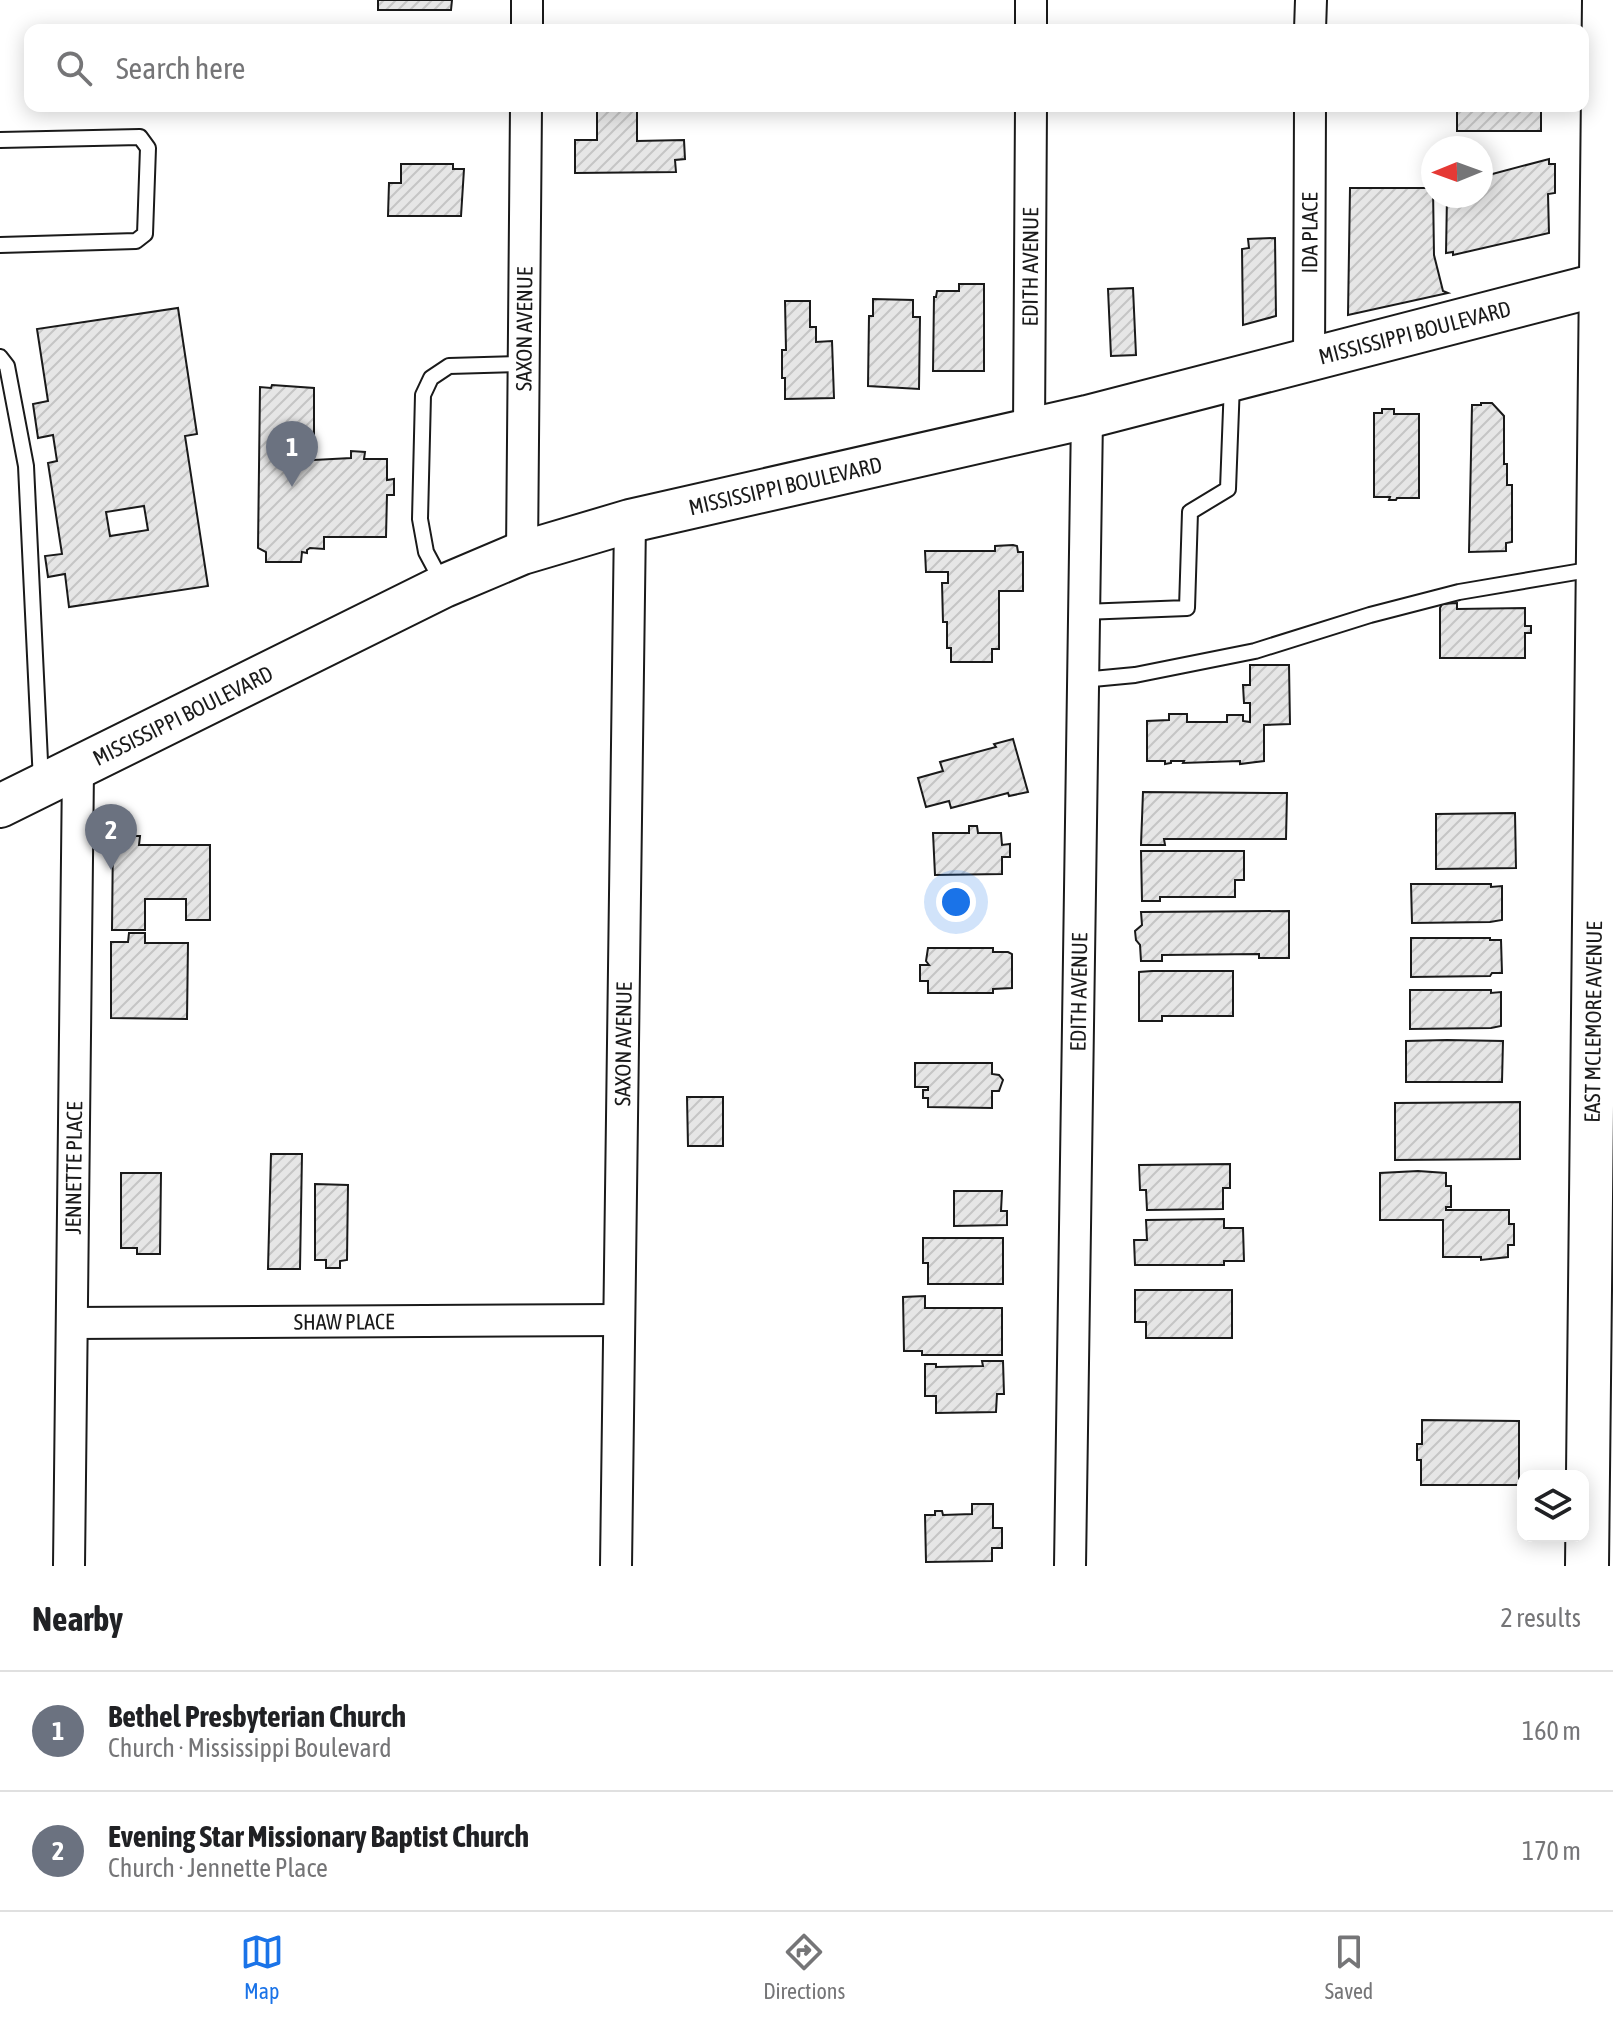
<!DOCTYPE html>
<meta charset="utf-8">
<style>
body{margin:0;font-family:"Asap Condensed",sans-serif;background:#f2f2f2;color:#202124}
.controls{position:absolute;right:24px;bottom:24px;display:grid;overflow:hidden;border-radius:16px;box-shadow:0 4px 20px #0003}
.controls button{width:72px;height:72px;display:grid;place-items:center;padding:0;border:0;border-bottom:2px solid #e0e0e0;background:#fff;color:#202124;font:40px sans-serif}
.compass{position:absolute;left:1421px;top:136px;width:72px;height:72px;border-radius:50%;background:#fff;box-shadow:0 4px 20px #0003;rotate:269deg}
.you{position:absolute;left:956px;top:902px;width:28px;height:28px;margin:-20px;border:6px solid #fff;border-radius:50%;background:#1a73e8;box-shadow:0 0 0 12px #1a73e833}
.badge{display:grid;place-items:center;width:52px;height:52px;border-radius:50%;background:#1a73e8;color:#fff;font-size:26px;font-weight:700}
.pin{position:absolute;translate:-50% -66px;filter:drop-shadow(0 2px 4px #0008)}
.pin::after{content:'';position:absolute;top:42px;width:28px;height:24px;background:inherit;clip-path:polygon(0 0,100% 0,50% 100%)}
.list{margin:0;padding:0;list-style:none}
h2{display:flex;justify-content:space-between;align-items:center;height:104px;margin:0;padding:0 32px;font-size:34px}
h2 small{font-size:26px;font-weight:400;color:#757577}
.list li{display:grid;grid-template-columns:52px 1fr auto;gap:24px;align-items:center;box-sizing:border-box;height:120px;padding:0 32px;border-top:2px solid #e0e0e0}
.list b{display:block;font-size:30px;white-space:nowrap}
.list p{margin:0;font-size:26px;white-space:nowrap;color:#757577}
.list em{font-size:26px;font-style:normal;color:#757577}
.icon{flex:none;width:44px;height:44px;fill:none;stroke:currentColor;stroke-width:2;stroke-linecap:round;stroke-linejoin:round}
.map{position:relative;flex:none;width:1613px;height:1566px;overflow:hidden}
.search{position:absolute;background:#fff;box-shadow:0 4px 20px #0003;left:24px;right:24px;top:24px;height:88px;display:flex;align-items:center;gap:20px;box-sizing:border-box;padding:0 28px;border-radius:16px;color:#757577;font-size:30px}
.sheet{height:344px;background:#fff}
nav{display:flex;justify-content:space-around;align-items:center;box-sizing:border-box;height:112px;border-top:2px solid #e0e0e0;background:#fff;font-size:22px;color:#757577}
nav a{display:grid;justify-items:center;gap:4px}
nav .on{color:#1a73e8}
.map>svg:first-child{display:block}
.building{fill:url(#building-hatch);stroke:#1a1a1a;stroke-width:2;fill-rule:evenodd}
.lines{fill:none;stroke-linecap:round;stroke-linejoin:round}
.lane-casing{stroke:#1a1a1a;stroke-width:18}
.street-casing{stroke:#1a1a1a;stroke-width:34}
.secondary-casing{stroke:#1a1a1a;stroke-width:46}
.lane{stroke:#fff;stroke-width:14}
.street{stroke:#fff;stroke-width:30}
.secondary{stroke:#fff;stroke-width:42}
.labels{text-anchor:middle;stroke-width:6;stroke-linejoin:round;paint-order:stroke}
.street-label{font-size:22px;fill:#1a1a1a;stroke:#fff}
</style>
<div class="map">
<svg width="1613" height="1566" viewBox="0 0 1613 1566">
<defs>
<pattern id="building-hatch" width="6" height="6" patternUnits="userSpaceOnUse" patternTransform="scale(2)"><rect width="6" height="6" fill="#e6e6e6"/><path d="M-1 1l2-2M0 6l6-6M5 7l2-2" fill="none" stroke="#c5c5c5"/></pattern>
</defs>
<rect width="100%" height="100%" fill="#fff"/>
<!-- building -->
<g class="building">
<polygon points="378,0 452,0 451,10 378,10"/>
<rect x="1072" y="28" width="61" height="2"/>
<polygon points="597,106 637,106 637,141 684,140 685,159 675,160 676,172 575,173 575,140 597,140"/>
<rect x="1457" y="106" width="84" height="25"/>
<polygon points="1549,159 1549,164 1555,164 1555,193 1548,194 1549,233 1453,255 1453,252 1446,253 1447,196 1481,196 1481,177"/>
<polygon points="401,164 453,164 453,169 464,169 461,216 388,216 389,183 401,183"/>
<polygon points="1350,188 1433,188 1434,255 1443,291 1448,293 1348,315"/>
<polygon points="1275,238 1276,316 1243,325 1242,249 1249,248 1248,239"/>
<polygon points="959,284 984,284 984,371 933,371 934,297 936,297 937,291 959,291"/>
<polygon points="1133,288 1136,355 1111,356 1108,289"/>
<polygon points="873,299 913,300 913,317 920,317 919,389 868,386 869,316 873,316"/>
<polygon points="785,301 810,301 810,327 816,327 816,342 832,341 834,398 785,399 785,378 782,378 782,350 786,350"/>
<path d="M178 308 197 434 185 436 208 586 69 607 65 574 48 577 45 556 62 554 48 463 57 461 53 435 38 438 33 404 48 401 37 329ZM144 506 148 530 110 536 106 512Z"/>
<polygon points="272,385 314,388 314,460 351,458 351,451 365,452 364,459 387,459 387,480 394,479 394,495 387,495 386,537 324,537 324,549 310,548 307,550 307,553 302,552 301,562 266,562 266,552 258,548 260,387 271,388"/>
<polygon points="1481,403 1492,403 1504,416 1504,464 1507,464 1507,485 1512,485 1512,542 1506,543 1506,551 1469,552 1472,405 1481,405"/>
<polygon points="1382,409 1394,409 1394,414 1419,414 1419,498 1397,498 1396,500 1389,500 1390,497 1374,497 1374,413 1382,413"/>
<polygon points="1013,545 1017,546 1018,552 1023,552 1023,591 999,591 999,649 992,649 992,662 951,662 951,648 947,648 947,622 943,622 942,583 948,583 948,572 926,572 925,551 995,551 995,546"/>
<polygon points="1457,603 1457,609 1525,608 1525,626 1531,626 1531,633 1525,633 1525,658 1440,658 1440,608 1442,604"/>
<polygon points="1250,665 1289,665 1290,724 1264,725 1264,761 1240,764 1240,761 1183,763 1184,761 1171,761 1171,763 1165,764 1165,761 1147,761 1147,721 1169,720 1169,714 1187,714 1187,722 1227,722 1227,715 1243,715 1243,721 1250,722 1250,703 1244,703 1243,685 1250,685"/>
<polygon points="1013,739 1028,792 1009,796 1008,793 951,808 949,801 926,807 918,778 943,771 940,762 996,747 994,744"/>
<polygon points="1143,792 1287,793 1286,839 1164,839 1165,845 1141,845"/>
<polygon points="1515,813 1516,868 1436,869 1436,814"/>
<polygon points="969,826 977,826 978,833 1001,833 1002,845 1010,844 1010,857 1002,857 1002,874 935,875 933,833 969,833"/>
<polygon points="113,836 140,836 139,845 210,845 210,920 186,920 186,899 145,899 145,930 112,930"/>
<polygon points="1141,851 1244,851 1244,880 1235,880 1235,897 1160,897 1160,901 1142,901"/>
<polygon points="1411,884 1491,884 1491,887 1502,886 1502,920 1490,922 1412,923"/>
<polygon points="1289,911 1289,958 1259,958 1259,954 1162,955 1162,961 1141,961 1140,945 1136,940 1135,931 1142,925 1141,912"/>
<polygon points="129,933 145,933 145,943 188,943 187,1019 111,1018 111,942 128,942"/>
<polygon points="1411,938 1490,938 1490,940 1501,940 1502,973 1492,973 1490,976 1411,977"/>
<polygon points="928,948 993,948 993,952 1008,952 1012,954 1012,988 993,989 993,993 928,993 928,981 920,981 920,965 929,965 926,961"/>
<polygon points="1152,971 1233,971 1233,1016 1162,1016 1162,1021 1139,1021 1139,972"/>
<polygon points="1410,990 1491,990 1491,993 1501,992 1501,1026 1491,1028 1410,1029"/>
<polygon points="1447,1040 1503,1041 1502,1082 1406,1082 1406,1041"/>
<polygon points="915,1063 992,1063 992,1074 999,1075 1003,1080 999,1091 992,1091 992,1108 928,1107 928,1098 923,1098 923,1090 928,1090 928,1087 915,1087"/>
<polygon points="687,1097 723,1097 723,1146 688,1146"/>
<polygon points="1520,1102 1520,1159 1395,1160 1395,1103"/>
<polygon points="271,1154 302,1154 300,1269 268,1269"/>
<polygon points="1230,1164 1230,1188 1223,1188 1223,1209 1147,1210 1146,1190 1140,1190 1139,1165"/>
<polygon points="1418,1171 1446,1173 1446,1186 1451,1186 1451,1207 1446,1207 1446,1210 1509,1210 1509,1224 1514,1224 1514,1245 1508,1245 1508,1257 1481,1260 1481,1257 1443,1257 1443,1220 1380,1220 1380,1173"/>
<polygon points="121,1173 161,1173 160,1254 137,1254 137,1248 121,1248"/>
<polygon points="315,1184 348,1185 347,1260 340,1261 340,1268 326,1268 326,1260 315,1260"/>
<polygon points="954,1191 1002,1191 1001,1211 1007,1211 1007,1225 954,1226"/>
<polygon points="1224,1219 1224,1228 1243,1228 1244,1261 1224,1261 1224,1265 1135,1265 1134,1240 1147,1240 1146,1220"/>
<polygon points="923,1238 1003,1238 1003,1284 928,1284 928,1263 923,1263"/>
<polygon points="1135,1290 1232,1290 1232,1338 1146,1338 1146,1322 1135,1322"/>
<polygon points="925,1296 925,1308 1002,1308 1002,1355 922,1355 922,1351 904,1351 903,1297"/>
<polygon points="982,1361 1003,1361 1004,1394 997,1394 996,1412 936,1413 936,1396 925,1396 925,1364 936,1364 936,1367 983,1366"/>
<polygon points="1422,1420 1519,1421 1519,1485 1421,1485 1421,1460 1417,1460 1417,1444 1422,1444"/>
<polygon points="972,1504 993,1504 993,1528 1002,1528 1002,1548 992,1548 992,1561 926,1562 925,1515 935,1515 935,1511 942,1511 943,1515 972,1514"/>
</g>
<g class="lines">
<defs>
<g id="lane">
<polyline points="0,140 140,137 148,148 145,234 136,241 0,245"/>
<polyline points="0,357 7,366 26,466 41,782"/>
<polyline points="442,582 426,552 420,519 423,395 431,378 449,366 523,364"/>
<polyline points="1083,612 1187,608 1190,512 1228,489 1232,383"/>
<polyline points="1082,680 1135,675 1255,651 1370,615 1459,592 1594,569"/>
</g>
<g id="street">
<polyline points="527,30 527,0"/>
<polyline points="1031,30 1031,0"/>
<polyline points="1310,30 1311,0"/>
<path id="s1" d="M1309 361 1310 106"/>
<path id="s2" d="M1029 429 1031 106"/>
<path id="s3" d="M522 553 526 106"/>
<path id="s4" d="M72 1323 618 1320"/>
<path id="s5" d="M69 1566 78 770"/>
<path id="s6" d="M616 1566 630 521"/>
<path id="s7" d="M1070 1566 1087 417"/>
</g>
<g id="secondary">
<path id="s8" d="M0 806 444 586 522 553 630 521 1087 417 1613 281"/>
<path id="s9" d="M1587 1566 1604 0"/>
</g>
</defs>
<!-- lane casing -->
<use href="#lane" class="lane-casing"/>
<!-- street casing -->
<use href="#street" class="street-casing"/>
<!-- secondary casing -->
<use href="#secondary" class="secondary-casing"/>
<!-- lane -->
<use href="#lane" class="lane"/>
<!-- street -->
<use href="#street" class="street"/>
<!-- secondary -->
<use href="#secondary" class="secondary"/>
</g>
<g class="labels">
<!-- street labels -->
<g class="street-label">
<text dy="8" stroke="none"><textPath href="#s1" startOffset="128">IDA PLACE</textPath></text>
<text dy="8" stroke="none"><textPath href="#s2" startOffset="162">EDITH AVENUE</textPath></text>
<text dy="8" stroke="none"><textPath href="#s3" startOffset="224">SAXON AVENUE</textPath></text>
<text dy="8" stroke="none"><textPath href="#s8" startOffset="1500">MISSISSIPPI BOULEVARD</textPath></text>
<text dy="8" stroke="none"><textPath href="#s8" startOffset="852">MISSISSIPPI BOULEVARD</textPath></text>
<text dy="8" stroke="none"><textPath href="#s8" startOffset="204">MISSISSIPPI BOULEVARD</textPath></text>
<text dy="8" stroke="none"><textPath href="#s7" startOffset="574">EDITH AVENUE</textPath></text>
<text dy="8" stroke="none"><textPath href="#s9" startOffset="544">EAST MCLEMORE AVENUE</textPath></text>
<text dy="8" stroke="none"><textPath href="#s6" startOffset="522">SAXON AVENUE</textPath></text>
<text dy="8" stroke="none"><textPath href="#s5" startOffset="398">JENNETTE PLACE</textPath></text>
<text dy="8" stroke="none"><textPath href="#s4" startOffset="272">SHAW PLACE</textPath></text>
</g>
</g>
</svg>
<div class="controls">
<button><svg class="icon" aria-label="layers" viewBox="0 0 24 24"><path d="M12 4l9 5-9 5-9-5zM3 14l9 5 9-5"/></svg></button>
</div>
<svg class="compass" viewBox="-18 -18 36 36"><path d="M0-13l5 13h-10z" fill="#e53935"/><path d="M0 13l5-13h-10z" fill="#757577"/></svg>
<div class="you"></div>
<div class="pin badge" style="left:292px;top:487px;background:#6b7280">1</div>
<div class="pin badge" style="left:111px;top:870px;background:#6b7280">2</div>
<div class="search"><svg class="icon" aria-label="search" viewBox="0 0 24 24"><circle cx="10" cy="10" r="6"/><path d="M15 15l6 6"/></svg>Search here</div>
</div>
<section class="sheet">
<h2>Nearby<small>2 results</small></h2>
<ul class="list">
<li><span class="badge" style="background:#6b7280">1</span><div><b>Bethel Presbyterian Church</b><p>Church · Mississippi Boulevard</p></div><em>160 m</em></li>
<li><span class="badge" style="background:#6b7280">2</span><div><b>Evening Star Missionary Baptist Church</b><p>Church · Jennette Place</p></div><em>170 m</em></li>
</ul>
</section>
<nav>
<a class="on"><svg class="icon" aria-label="map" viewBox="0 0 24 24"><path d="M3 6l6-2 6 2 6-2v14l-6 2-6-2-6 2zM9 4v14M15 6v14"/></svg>Map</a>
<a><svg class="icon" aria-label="directions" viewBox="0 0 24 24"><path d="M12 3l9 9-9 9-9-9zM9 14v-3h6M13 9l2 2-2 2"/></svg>Directions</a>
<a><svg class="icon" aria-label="saved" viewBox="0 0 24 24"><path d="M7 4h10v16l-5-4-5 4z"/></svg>Saved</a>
</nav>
